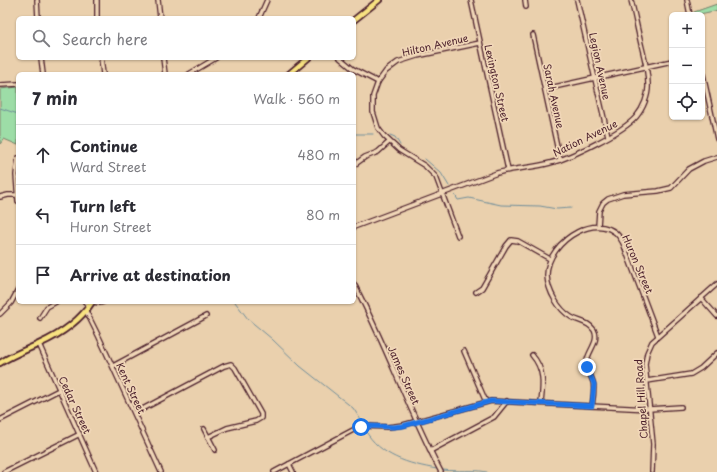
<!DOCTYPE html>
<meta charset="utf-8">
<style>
:root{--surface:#fff;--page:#f7f7f7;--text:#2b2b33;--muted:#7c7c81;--line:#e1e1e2}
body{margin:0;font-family:"Playpen Sans",sans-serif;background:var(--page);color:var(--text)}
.controls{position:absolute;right:12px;top:12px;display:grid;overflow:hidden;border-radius:6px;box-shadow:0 1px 3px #0004}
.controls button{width:36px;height:36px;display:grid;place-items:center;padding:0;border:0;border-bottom:1px solid var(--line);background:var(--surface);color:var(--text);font:20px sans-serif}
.stop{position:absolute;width:12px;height:12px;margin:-9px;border:3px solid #1a73e8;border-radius:50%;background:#fff}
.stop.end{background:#1a73e8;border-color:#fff;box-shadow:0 1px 4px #0008}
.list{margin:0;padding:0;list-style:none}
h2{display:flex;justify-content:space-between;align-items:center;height:52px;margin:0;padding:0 16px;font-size:17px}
h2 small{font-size:13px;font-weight:400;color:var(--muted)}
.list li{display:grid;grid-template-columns:26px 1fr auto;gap:12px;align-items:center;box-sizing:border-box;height:60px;padding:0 16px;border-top:1px solid var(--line)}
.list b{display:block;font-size:15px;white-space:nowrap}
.list p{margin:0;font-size:13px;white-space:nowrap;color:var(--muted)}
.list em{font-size:13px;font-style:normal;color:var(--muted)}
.icon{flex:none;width:22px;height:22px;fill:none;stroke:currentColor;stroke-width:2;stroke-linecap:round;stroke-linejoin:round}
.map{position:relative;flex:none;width:717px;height:472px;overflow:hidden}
.search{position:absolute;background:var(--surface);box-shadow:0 1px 3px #0004;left:16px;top:16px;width:340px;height:44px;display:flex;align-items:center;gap:10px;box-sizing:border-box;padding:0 14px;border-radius:6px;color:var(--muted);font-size:15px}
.panel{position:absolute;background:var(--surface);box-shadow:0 1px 3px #0004;left:16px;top:72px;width:340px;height:232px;border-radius:6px}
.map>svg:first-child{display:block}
.green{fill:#9ddda7;stroke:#747e69}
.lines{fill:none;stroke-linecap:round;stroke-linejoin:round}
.stream{stroke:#6f8d9a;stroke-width:1}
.minor-casing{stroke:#4a1f2b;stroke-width:6}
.major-casing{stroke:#4a1f2b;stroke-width:8}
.minor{stroke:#f0d6b7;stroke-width:3.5}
.major{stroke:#f8e281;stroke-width:4.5}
.route{stroke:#1a73e8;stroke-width:5}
.labels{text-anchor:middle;stroke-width:3.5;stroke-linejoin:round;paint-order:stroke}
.street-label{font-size:10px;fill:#4a1f2b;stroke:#f0d6b7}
</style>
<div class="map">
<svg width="717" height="472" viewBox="0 0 717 472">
<rect width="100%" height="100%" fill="#ead0ad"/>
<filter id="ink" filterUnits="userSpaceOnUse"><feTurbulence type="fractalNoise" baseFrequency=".025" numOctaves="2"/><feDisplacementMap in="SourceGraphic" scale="8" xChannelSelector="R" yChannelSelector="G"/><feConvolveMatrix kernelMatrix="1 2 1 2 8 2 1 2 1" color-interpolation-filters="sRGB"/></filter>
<g filter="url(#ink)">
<!-- green -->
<g class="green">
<polygon points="717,4 717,12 714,11 695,15 694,12"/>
<polygon points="18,87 18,145 4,139 0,144 0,89"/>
</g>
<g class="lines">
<!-- stream -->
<g class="stream">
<polyline points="0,108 18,114"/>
<polyline points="354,134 373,134"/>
<polyline points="390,135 395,137 400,145"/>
<polyline points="425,159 441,173 449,186"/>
<polyline points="455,195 458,200 469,198 501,205 540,206 557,209 571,208"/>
<polyline points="235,302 248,319 272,339 300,366 353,408 363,423"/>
<path d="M365 430C380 456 408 464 437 469"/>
<path d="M443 470C458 472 473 469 487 472"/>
</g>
<defs>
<g id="minor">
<polyline points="37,0 38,18"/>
<polyline points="97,0 97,18"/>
<polyline points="158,0 160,18"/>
<polyline points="471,0 508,170"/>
<polyline points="525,0 526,7"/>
<polyline points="577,0 608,136"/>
<polyline points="687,0 690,15"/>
<polyline points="259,18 267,0"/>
<polyline points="533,35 560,160"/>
<polyline points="41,58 43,74"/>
<polyline points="101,58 103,74"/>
<polyline points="163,58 165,74"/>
<polyline points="340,58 353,69 378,82"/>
<polyline points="702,70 717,139"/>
<polyline points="189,74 216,58"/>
<polyline points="0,85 18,84"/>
<polyline points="545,89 672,61"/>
<polyline points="18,158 16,175 18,201"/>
<polyline points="354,165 365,157 378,152 389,142"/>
<polyline points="0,197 8,195 18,195"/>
<polyline points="598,226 599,211 603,203 608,199 623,194 658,191 671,188 689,169 704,161 717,157"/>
<path d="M354 227 497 173C514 168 533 168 550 163 570 158 623 132 636 117 643 109 649 95 648 84 648 71 645 60 642 48 638 32 635 16 631 0"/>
<polyline points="458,236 436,177 425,166 399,150 384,136 378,128 373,112 373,96 378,82 386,71 398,62 417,56 480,43"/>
<path d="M354 284C386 345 409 411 441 472"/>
<polyline points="476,292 482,288 506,246 511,240 518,241 550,259"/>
<polyline points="701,298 717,316"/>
<polyline points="85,302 89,306"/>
<polyline points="94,302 99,303 103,302"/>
<polyline points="86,311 99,337 161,472"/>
<polyline points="0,314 11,303 18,290"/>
<polyline points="40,318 47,307 56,302"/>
<polyline points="39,344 96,472"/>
<polyline points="464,351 486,402"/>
<path d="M532 355C545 370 543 385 541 403"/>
<polyline points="113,366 206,316"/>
<polyline points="647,381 691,374 701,368 717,353"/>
<path d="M592 406C593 398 595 389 593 382 591 375 586 369 587 361 588 351 600 341 594 330 588 321 579 322 571 317 558 309 548 291 547 276 546 240 605 205 623 243L658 336"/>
<polyline points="135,413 224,366 231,364 235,368 261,414 261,418 256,421 227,428 208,437"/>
<polyline points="0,420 59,390"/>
<polyline points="204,429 215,450"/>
<polyline points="430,451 494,417 507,401"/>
<polyline points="289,464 293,472"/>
<polyline points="4,472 80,434"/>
<polyline points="274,472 357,428 365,426 388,427 403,425 491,401 649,409 681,407"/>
<polyline points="652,472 653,444 645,364 647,353 652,342 717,284"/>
</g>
<g id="major">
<polyline points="354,20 379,0"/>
<polyline points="289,74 308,58"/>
<path d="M0 363C12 355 26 350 39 344 59 335 80 321 92 302"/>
</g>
</defs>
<!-- minor casing -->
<use href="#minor" class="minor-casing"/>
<!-- major casing -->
<use href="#major" class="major-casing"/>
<!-- minor -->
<use href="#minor" class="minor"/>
<!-- major -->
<use href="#major" class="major"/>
</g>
</g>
<g class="lines" filter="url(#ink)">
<!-- route -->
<polyline class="route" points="361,427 370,426 393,427 403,426 491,401 592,406 594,384 587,367"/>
</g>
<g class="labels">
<!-- street labels -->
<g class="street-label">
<text transform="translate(435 45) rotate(-13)" y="4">Hilton Avenue</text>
<text transform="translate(600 66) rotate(78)" y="4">Legion Avenue</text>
<text transform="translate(497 83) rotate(77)" y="4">Lexington Street</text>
<text transform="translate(554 96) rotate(78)" y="4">Sarah Avenue</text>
<text transform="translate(585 138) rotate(-26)" y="4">Nation Avenue</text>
<text transform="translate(638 264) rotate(67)" y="4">Huron Street</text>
<text transform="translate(404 375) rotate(66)" y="4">James Street</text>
<text transform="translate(131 388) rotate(65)" y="4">Kent Street</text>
<text transform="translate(641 399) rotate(-94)" y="4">Chapel Hill Road</text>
<text transform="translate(75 405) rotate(65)" y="4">Cedar Street</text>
</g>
</g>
</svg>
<div class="controls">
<button>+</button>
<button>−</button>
<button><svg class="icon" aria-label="locate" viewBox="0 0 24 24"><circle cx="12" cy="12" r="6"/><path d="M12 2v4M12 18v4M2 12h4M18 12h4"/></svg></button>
</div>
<div class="stop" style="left:361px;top:427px"></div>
<div class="stop end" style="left:587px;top:367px"></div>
<div class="search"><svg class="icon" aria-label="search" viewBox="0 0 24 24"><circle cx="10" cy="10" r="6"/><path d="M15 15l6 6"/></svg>Search here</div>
<section class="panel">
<h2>7 min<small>Walk · 560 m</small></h2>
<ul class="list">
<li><svg class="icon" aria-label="ahead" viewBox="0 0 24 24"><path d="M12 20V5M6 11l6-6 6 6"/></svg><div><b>Continue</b><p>Ward Street</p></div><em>480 m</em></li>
<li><svg class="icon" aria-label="left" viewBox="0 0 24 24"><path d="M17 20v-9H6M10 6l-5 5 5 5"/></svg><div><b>Turn left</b><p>Huron Street</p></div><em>80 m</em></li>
<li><svg class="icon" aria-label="arrive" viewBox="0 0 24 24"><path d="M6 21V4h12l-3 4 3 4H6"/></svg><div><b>Arrive at destination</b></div></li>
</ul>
</section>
</div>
